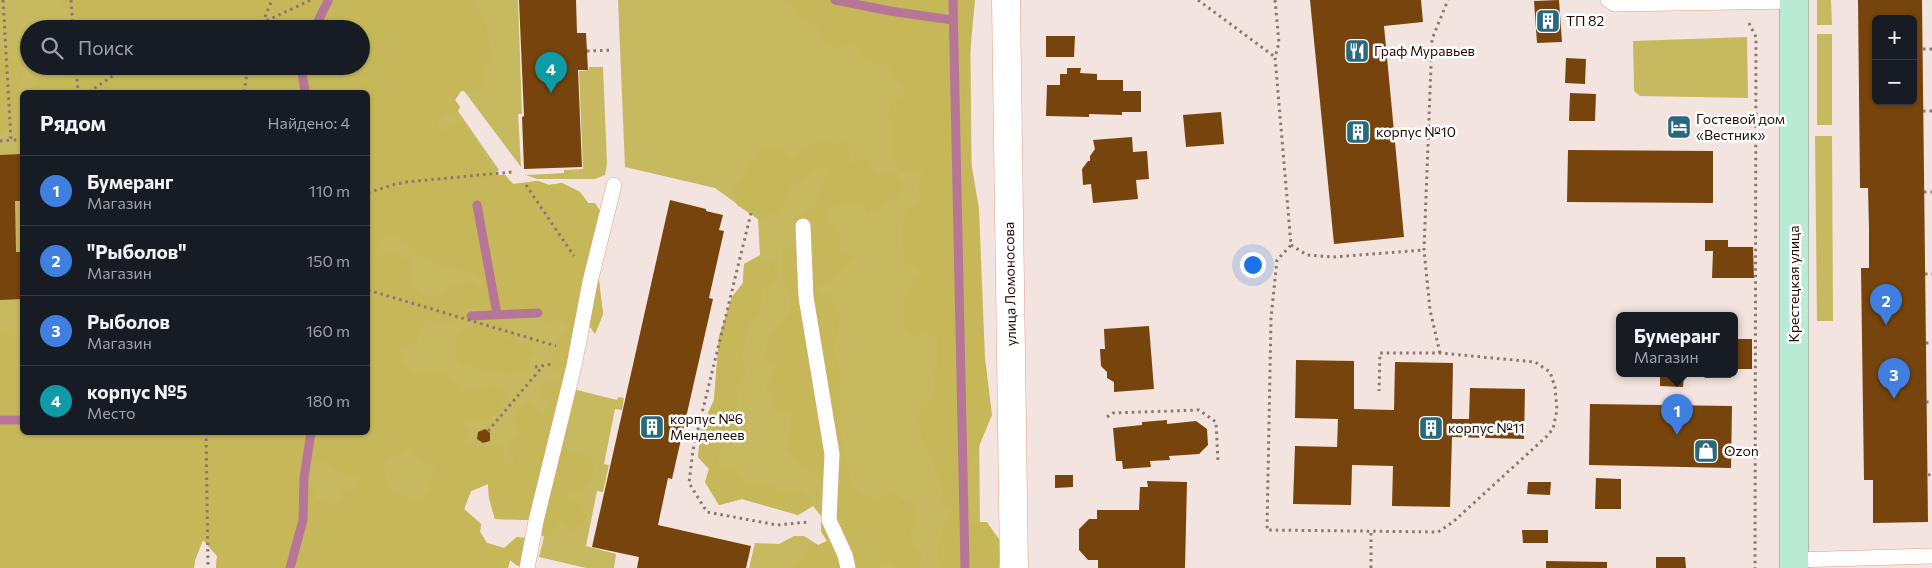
<!DOCTYPE html>
<html lang="ru">
<meta charset="utf-8">
<style>
:root{--surface:#171b24;--page:#20242c;--text:#f1f3f6;--muted:#9ea1a6;--line:#363941;--accent:#97b5c0}
body{margin:0;font-family:Commissioner,sans-serif;background:var(--page);color:var(--text)}
.controls{position:absolute;right:15px;top:15px;display:grid;overflow:hidden;border-radius:8px;box-shadow:0 1px 4px #0004}
.controls button{width:45px;height:45px;display:grid;place-items:center;padding:0;border:0;border-bottom:1px solid var(--line);background:var(--surface);color:var(--text);font:25px sans-serif}
.you{position:absolute;left:1252px;top:264px;width:18px;height:18px;margin:-12px;border:4px solid #fff;border-radius:50%;background:#1a73e8;box-shadow:0 0 0 8px #1a73e833}
.badge{display:grid;place-items:center;width:32px;height:32px;border-radius:50%;background:var(--accent);color:#fff;font-size:16px;font-weight:700}
.pin{position:absolute;translate:-50% -41px;filter:drop-shadow(0 1px 2px #0008)}
.pin::after{content:'';position:absolute;top:26px;width:18px;height:15px;background:inherit;clip-path:polygon(0 0,100% 0,50% 100%)}
.popup{position:absolute;left:1616px;top:312px;width:122px;height:65px;box-sizing:border-box;display:grid;place-content:center;border-radius:8px;background:var(--surface);filter:drop-shadow(0 1px 4px #0005);font-size:16px;white-space:nowrap;color:var(--muted)}
.popup b{font-size:19px;color:var(--text)}
.popup::after{content:'';position:absolute;left:50%;top:100%;margin-left:-10px;border:10px solid transparent;border-top-color:var(--surface)}
.list{margin:0;padding:0;list-style:none}
h2{display:flex;justify-content:space-between;align-items:center;height:65px;margin:0;padding:0 20px;font-size:21px}
h2 small{font-size:16px;font-weight:400;color:var(--muted)}
.list li{display:grid;grid-template-columns:32px 1fr auto;gap:15px;align-items:center;box-sizing:border-box;height:70px;padding:0 20px;border-top:1px solid var(--line)}
.list b{display:block;font-size:19px;white-space:nowrap}
.list p{margin:0;font-size:16px;white-space:nowrap;color:var(--muted)}
.list em{font-size:16px;font-style:normal;color:var(--muted)}
.icon{flex:none;width:28px;height:28px;fill:none;stroke:currentColor;stroke-width:2;stroke-linecap:round;stroke-linejoin:round}
.map{position:relative;flex:none;width:1932px;height:568px;overflow:hidden}
.search{position:absolute;background:var(--surface);box-shadow:0 1px 4px #0004;left:20px;top:20px;width:350px;height:55px;display:flex;align-items:center;gap:12px;box-sizing:border-box;padding:0 18px;border-radius:28px;color:var(--muted);font-size:19px}
.panel{position:absolute;background:var(--surface);box-shadow:0 1px 4px #0004;left:20px;top:90px;width:350px;height:345px;border-radius:8px}
.map>svg:first-child{display:block}
.green{fill:#c6b960;fill-rule:evenodd}
.forest{fill:#c6b859;fill-rule:evenodd}
.lines{fill:none;stroke-linecap:round;stroke-linejoin:round}
.stream{stroke:#b77698;stroke-width:9}
.building{fill:#76440c;fill-rule:evenodd}
.lane-casing{stroke:#e49d82;stroke-width:16}
.street-casing{stroke:#e49d82;stroke-width:29}
.primary-casing{stroke:#659376;stroke-width:29}
.path{stroke:#8b7771;stroke-width:3;stroke-dasharray:2.5 4;stroke-linecap:butt}
.lane{stroke:#fff;stroke-width:15}
.street{stroke:#fff;stroke-width:28}
.primary{stroke:#b8ebd2;stroke-width:28}
.labels{text-anchor:middle;stroke-width:5;stroke-linejoin:round;paint-order:stroke}
.poi-label{font-size:14px;fill:#220902;stroke:#fff;text-anchor:start}
.street-label{font-size:14px;fill:#220902;stroke:#fff}
</style>
<div class="map">
<svg width="1932" height="568" viewBox="0 0 1932 568">
<rect width="100%" height="100%" fill="#f4e4df"/>
<!-- green -->
<g class="green">
<path d="M0 0H518L522 114H518L521 167 464 91H461L455 100 460 107 458 111 499 170 496 172 498 175H505L513 184 538 181 549 185 562 183 580 192 588 203H595L590 264 599 281 603 314 595 334 586 321 573 389 617 400 618 397 624 398 622 410 615 409 604 464 609 465 603 492 597 491 586 546 616 554 614 568H586L539 557 544 537 530 520 495 519 489 498 488 484 471 491 464 509 481 524 480 532 487 543 504 548 517 537 538 551 518 566 510 560 508 568H216L217 556 203 540 195 560 194 568H0ZM29 29H361V66H29ZM22 92H368V432H22Z"/>
<polygon points="618,0 970,0 972,215 978,314 980,527 983,568 749,568 755,543 779,544 794,536 804,536 818,545 827,541 821,531 821,516 813,506 798,515 742,499 719,505 705,482 709,469 698,457 701,429 714,400 719,337 732,297 743,283 744,264 760,255 758,219 715,188 625,167"/>
<polygon points="1817,0 1831,0 1832,25 1817,25"/>
<rect x="1817" y="34" width="15" height="91"/>
<polygon points="1747,37 1748,98 1640,96 1634,91 1633,41"/>
<polygon points="589,67 603,67 607,164 605,175 595,179 537,179 526,175 564,173 564,170 583,169 579,71 589,70"/>
<polygon points="1815,136 1832,136 1833,321 1817,321"/>
</g>
<!-- forest -->
<g class="forest">
<path d="M61 0H470L487 21C487 26 486 32 487 37 493 54 496 53 483 69L484 87 473 92 461 91 455 100 460 107 455 115 447 110 437 120V128L446 131 450 124 462 121 491 167 498 175H505L513 184 538 181 549 185 562 183 580 192 588 203H595L601 212 590 264 599 281 603 314 595 334 586 321 567 428 563 434 564 445 570 450 590 456C597 473 594 485 578 493L570 489 566 500 580 504 587 514 583 525 572 531 560 521 548 538 541 535 530 520 495 519 489 498 488 484 471 491 464 509 481 524 480 532 487 543 504 548 517 537 526 538 538 551 535 561 518 566 510 560 508 568H216L217 556 203 540 195 560 194 568H0V332L5 334H22V432H368V92H27L38 78 68 76 61 71 65 66H361V29H71L78 16 61 3ZM397 236 401 241 408 243 415 251 423 258 428 256C443 272 457 269 477 274L483 284 480 288 475 282C456 280 452 284 440 296L427 297 413 284 411 261 395 253 374 257 383 238ZM484 307 481 318 470 329 460 330 456 343 455 354 456 359 462 364 472 366 486 374C496 371 504 375 514 374 520 373 525 371 530 369L527 359 533 355 532 345 506 337V328L500 319H511L518 310 537 308 543 322 551 323 558 319 566 322 569 328C566 335 563 336 558 340 552 348 552 358 551 368L562 374 561 378 549 381 540 387 539 395 548 406 543 413 525 400 517 411 512 423 518 433 510 441 507 451 513 458 515 465 503 463 505 453 502 445 480 446 464 442 470 433 463 424V419L484 421 499 411 508 392 491 385 485 388 478 386 473 390 462 392C458 381 443 369 430 371 426 371 420 375 415 375L402 359 398 348 408 346 417 342 425 320 446 323 453 321 469 308ZM408 448 414 450 415 457 425 464 431 463 435 470 428 485 431 490 420 500C409 499 402 493 391 490L383 466 390 456H401ZM315 462 330 463 333 470 341 472 348 479 362 477 358 486 352 490 342 489 340 499 335 504 316 500 315 493 311 486 300 484 296 469 301 464H310Z"/>
<path d="M771 0H975L964 119 979 209 985 358 992 415 970 468 967 487 971 522H987L1001 542 999 568H940C935 541 942 531 953 507L945 505 940 497 943 489 924 444 916 416 933 399V376L938 366 937 336 924 333 912 338 904 330C902 310 903 285 923 274L905 262 902 236 905 211 921 198 918 188 924 173 912 168 902 172 891 158 893 126 887 118 892 104 906 93 887 64C868 65 864 62 855 45L835 48 823 42 818 28 800 18 790 2Z"/>
<polygon points="0,47 22,73 15,118 0,137"/>
<path d="M823 142 833 144 845 142 851 153 849 161 854 163 867 159 876 172 898 176 905 185 896 197 868 215 862 205 847 202 824 211 840 237 838 252 857 256 839 274 819 287 820 293 829 295 840 314 834 352 841 379 839 417 846 462 853 486 875 502 883 495 895 493 907 504 914 501 918 515C910 526 908 537 914 550L923 554 919 564 921 568H894L888 561 879 564 876 568H795L808 547 814 544 819 545 827 541 821 531V516L830 510 825 480 814 472 803 469 787 450 792 413 776 408 766 388 777 364 764 362 768 340 789 312V291L781 277 783 249 797 246 794 218 806 209 817 208 816 199 828 171 824 167 816 170 790 188 784 203 776 213 758 219 737 205 732 192 746 172 756 152 773 146 783 148 789 158H796L800 148Z"/>
<polygon points="760,256 774,264 776,281 762,290 760,314 749,326 741,356 747,375 736,388 739,403 726,429 717,467 735,467 747,484 764,482 784,493 802,489 813,506 798,515 742,499 719,505 705,482 709,469 698,457 701,429 714,400 719,337 732,297 743,283 744,264"/>
</g>
<g class="lines">
<!-- stream -->
<g class="stream">
<polyline points="835,0 890,11 952,20"/>
<polyline points="953,0 965,568"/>
<polyline points="314,29 328,1"/>
<polyline points="303,66 302,72 305,92"/>
<polyline points="477,205 497,314"/>
<polyline points="471,316 538,313"/>
<polyline points="0,420 22,420"/>
<polyline points="290,568 303,520 304,478 311,432"/>
</g>
</g>
<!-- building -->
<g class="building">
<polygon points="519,0 576,0 577,33 586,33 588,70 578,70 582,167 524,169 522,117 524,116"/>
<polygon points="1310,0 1421,0 1423,22 1384,26 1404,237 1334,244"/>
<polygon points="1559,0 1562,42 1537,43 1534,1"/>
<path d="M1858 0H1922L1928 522 1873 523V480H1864L1861 268H1869V228L1868 188H1860ZM1876 19H1913V101H1876Z"/>
<polygon points="1046,36 1075,36 1074,57 1046,57"/>
<polygon points="1566,58 1586,59 1585,84 1565,83"/>
<polygon points="1067,68 1081,68 1080,73 1097,74 1097,80 1123,80 1123,91 1141,91 1141,112 1122,112 1122,115 1089,114 1089,117 1046,116 1047,85 1060,85 1060,74 1067,74"/>
<polygon points="1570,93 1596,94 1595,121 1569,121"/>
<polygon points="1221,112 1224,144 1186,147 1183,115"/>
<polygon points="1132,137 1133,152 1147,151 1149,179 1136,180 1138,199 1093,203 1091,184 1083,185 1082,169 1088,161 1090,161 1090,156 1095,149 1093,140"/>
<polygon points="1568,150 1713,151 1713,203 1567,202"/>
<polygon points="22,154 22,201 15,201 16,252 22,252 22,299 0,300 0,155"/>
<polygon points="670,200 706,209 706,211 723,215 719,230 724,231 709,298 713,299 672,479 668,478 658,525 751,546 746,568 637,568 639,557 592,547"/>
<polygon points="1705,240 1728,240 1728,247 1753,247 1754,278 1712,278 1713,251 1705,251"/>
<polygon points="1149,326 1154,389 1114,392 1114,382 1107,378 1107,372 1101,366 1100,349 1105,349 1104,329"/>
<rect x="1734" y="339" width="18" height="30"/>
<polygon points="1296,360 1354,361 1354,409 1394,410 1395,362 1453,363 1452,419 1469,419 1470,388 1525,389 1524,439 1452,437 1450,507 1392,506 1393,466 1352,465 1351,505 1293,504 1295,446 1337,447 1338,419 1295,418"/>
<polygon points="1660,374 1684,374 1683,387 1660,386"/>
<polygon points="1702,374 1732,374 1731,378 1705,378"/>
<polygon points="1590,404 1732,406 1731,468 1589,465"/>
<polygon points="1167,420 1167,424 1196,421 1207,429 1208,445 1199,454 1169,456 1170,460 1150,461 1151,467 1123,469 1122,461 1116,461 1113,428 1142,425 1142,422"/>
<polygon points="485,429 490,433 490,441 483,443 477,439 478,432"/>
<polygon points="1055,475 1073,475 1073,487 1055,488"/>
<polygon points="1596,478 1621,479 1621,509 1595,509"/>
<polygon points="1147,481 1187,482 1185,568 1098,568 1098,560 1088,560 1079,550 1079,529 1089,519 1097,519 1097,510 1139,510 1140,487 1148,487"/>
<polygon points="1528,482 1551,482 1550,495 1527,494"/>
<polygon points="1522,530 1548,530 1548,543 1523,543"/>
<polygon points="1656,557 1685,557 1686,568 1656,568"/>
<polygon points="1546,561 1607,562 1607,568 1546,568"/>
</g>
<g class="lines">
<defs>
<g id="lane">
<polyline points="1608,0 1615,4 1794,1"/>
<polyline points="803,226 806,297 832,454 829,520 845,555 848,568"/>
<polyline points="1794,560 1932,556"/>
<polyline points="527,568 536,521 574,366 590,282 614,185"/>
</g>
<polyline id="street" points="1006,0 1014,568"/>
<polyline id="primary" points="1794,0 1794,568"/>
</defs>
<!-- lane casing -->
<use href="#lane" class="lane-casing"/>
<!-- street casing -->
<use href="#street" class="street-casing"/>
<!-- primary casing -->
<use href="#primary" class="primary-casing"/>
<!-- path -->
<g class="path">
<polyline points="3,0 11,140 22,140"/>
<polyline points="71,0 73,29"/>
<polyline points="1198,0 1275,57"/>
<polyline points="1275,0 1279,43 1275,57 1291,245 1277,260 1271,318 1267,530 1438,532 1453,522 1546,437 1553,429 1557,410 1555,387 1550,372 1535,362 1440,353 1380,353 1379,391"/>
<polyline points="1749,23 1756,37 1755,568"/>
<polyline points="249,29 311,0"/>
<polyline points="260,29 272,0"/>
<polyline points="1923,49 1932,49"/>
<polyline points="587,51 613,50"/>
<polyline points="76,66 78,92"/>
<polyline points="89,92 123,69 150,66"/>
<polyline points="244,92 248,66"/>
<polyline points="1923,111 1932,111"/>
<polyline points="0,141 11,140"/>
<polyline points="526,185 574,256"/>
<polyline points="1924,192 1932,192"/>
<polyline points="368,193 392,185 406,182 512,172"/>
<polyline points="751,213 693,450 689,483 707,512 777,525 808,522"/>
<polyline points="1291,245 1307,255 1332,257 1424,250"/>
<polyline points="1925,274 1932,274"/>
<polyline points="368,290 556,346"/>
<polyline points="1926,343 1932,343"/>
<polyline points="1440,353 1430,310 1424,250 1432,39 1448,0"/>
<polyline points="535,367 552,364"/>
<polyline points="1926,402 1932,402"/>
<polyline points="1107,417 1113,413 1199,410 1216,422 1218,461"/>
<polyline points="488,431 543,366"/>
<polyline points="206,432 208,568"/>
<polyline points="1928,475 1932,474"/>
<polyline points="1371,568 1371,531"/>
</g>
<!-- lane -->
<use href="#lane" class="lane"/>
<!-- street -->
<use href="#street" class="street"/>
<!-- primary -->
<use href="#primary" class="primary"/>
</g>
<!-- icons -->
<defs>
<symbol id="building-square" viewBox="-11 -11 22 22"><rect x="-9" y="-9" width="18" height="18" rx="4" fill="#28697d" stroke="#fff"/><path d="M-4-6H4V6H1V3H-1V6H-4ZM-2.5-4.3h1.7v1.8h-1.7ZM.8-4.3h1.7v1.8H.8ZM-2.5-1h1.7V.8h-1.7ZM.8-1h1.7V.8H.8Z" fill="#fff"/></symbol>
<symbol id="restaurant-square" viewBox="-11 -11 22 22"><rect x="-9" y="-9" width="18" height="18" rx="4" fill="#28697d" stroke="#fff"/><path d="M-5-6h1v4h1v-4h1v4h1v-4h1v5L-1.5 .5V6h-2V.5L-5-1ZM5-6V6H3V1.5H1.5Q1.5-4 5-6Z" fill="#fff"/></symbol>
<symbol id="hotel-square" viewBox="-11 -11 22 22"><rect x="-9" y="-9" width="18" height="18" rx="4" fill="#28697d" stroke="#fff"/><path d="M-6-4.5h1.5V1H6V5H4.5V3h-9V5H-6ZM-4 0a1.8 1.8 0 1 1 3.6 0ZM.5 0V-2.5h3Q6-2.5 6 0Z" fill="#fff"/></symbol>
<symbol id="shop-square" viewBox="-11 -11 22 22"><rect x="-9" y="-9" width="18" height="18" rx="4" fill="#28697d" stroke="#fff"/><path d="M-5-2.5h2.3a2.7 3.5 0 0 1 5.4 0H5L5.5 6h-11ZM-1.5-2.5h3a1.5 2.3 0 0 0-3 0Z" fill="#fff"/></symbol>
</defs>
<g fill-rule="evenodd">
<use href="#building-square" x="1534" y="7" width="28" height="28"/>
<use href="#restaurant-square" x="1343" y="37" width="28" height="28"/>
<use href="#hotel-square" x="1665" y="113" width="28" height="28"/>
<use href="#building-square" x="1344" y="118" width="28" height="28"/>
<use href="#building-square" x="638" y="413" width="28" height="28"/>
<use href="#building-square" x="1417" y="414" width="28" height="28"/>
<use href="#shop-square" x="1692" y="437" width="28" height="28"/>
</g>
<g class="labels">
<!-- poi labels -->
<g class="poi-label">
<text x="1566" y="26">ТП 82</text>
<text x="1374" y="56">Граф Муравьев</text>
<text x="1696" y="124">Гостевой дом<tspan x="1696" dy="16">«Вестник»</tspan></text>
<text x="1376" y="137">корпус №10</text>
<text x="670" y="424">корпус №6<tspan x="670" dy="16">Менделеев</tspan></text>
<text x="1448" y="433">корпус №11</text>
<text x="1724" y="456">Ozon</text>
</g>
<!-- street labels -->
<g class="street-label">
<text transform="translate(1010 284) rotate(-91)" y="5">улица Ломоносова</text>
<text transform="translate(1794 284) rotate(-90)" y="5">Крестецкая улица</text>
</g>
</g>
</svg>
<div class="controls">
<button>+</button>
<button>−</button>
</div>
<div class="you"></div>
<div class="pin badge" style="left:1677px;top:435px;background:#3f7fe0">1</div>
<div class="popup"><b>Бумеранг</b>Магазин</div>
<div class="pin badge" style="left:1886px;top:325px;background:#3f7fe0">2</div>
<div class="pin badge" style="left:1894px;top:399px;background:#3f7fe0">3</div>
<div class="pin badge" style="left:551px;top:93px;background:#0f9aa8">4</div>
<div class="search"><svg class="icon" aria-label="search" viewBox="0 0 24 24"><circle cx="10" cy="10" r="6"/><path d="M15 15l6 6"/></svg>Поиск</div>
<section class="panel">
<h2>Рядом<small>Найдено: 4</small></h2>
<ul class="list">
<li><span class="badge" style="background:#3f7fe0">1</span><div><b>Бумеранг</b><p>Магазин</p></div><em>110 m</em></li>
<li><span class="badge" style="background:#3f7fe0">2</span><div><b>&quot;Рыболов&quot;</b><p>Магазин</p></div><em>150 m</em></li>
<li><span class="badge" style="background:#3f7fe0">3</span><div><b>Рыболов</b><p>Магазин</p></div><em>160 m</em></li>
<li><span class="badge" style="background:#0f9aa8">4</span><div><b>корпус №5</b><p>Место</p></div><em>180 m</em></li>
</ul>
</section>
</div>
